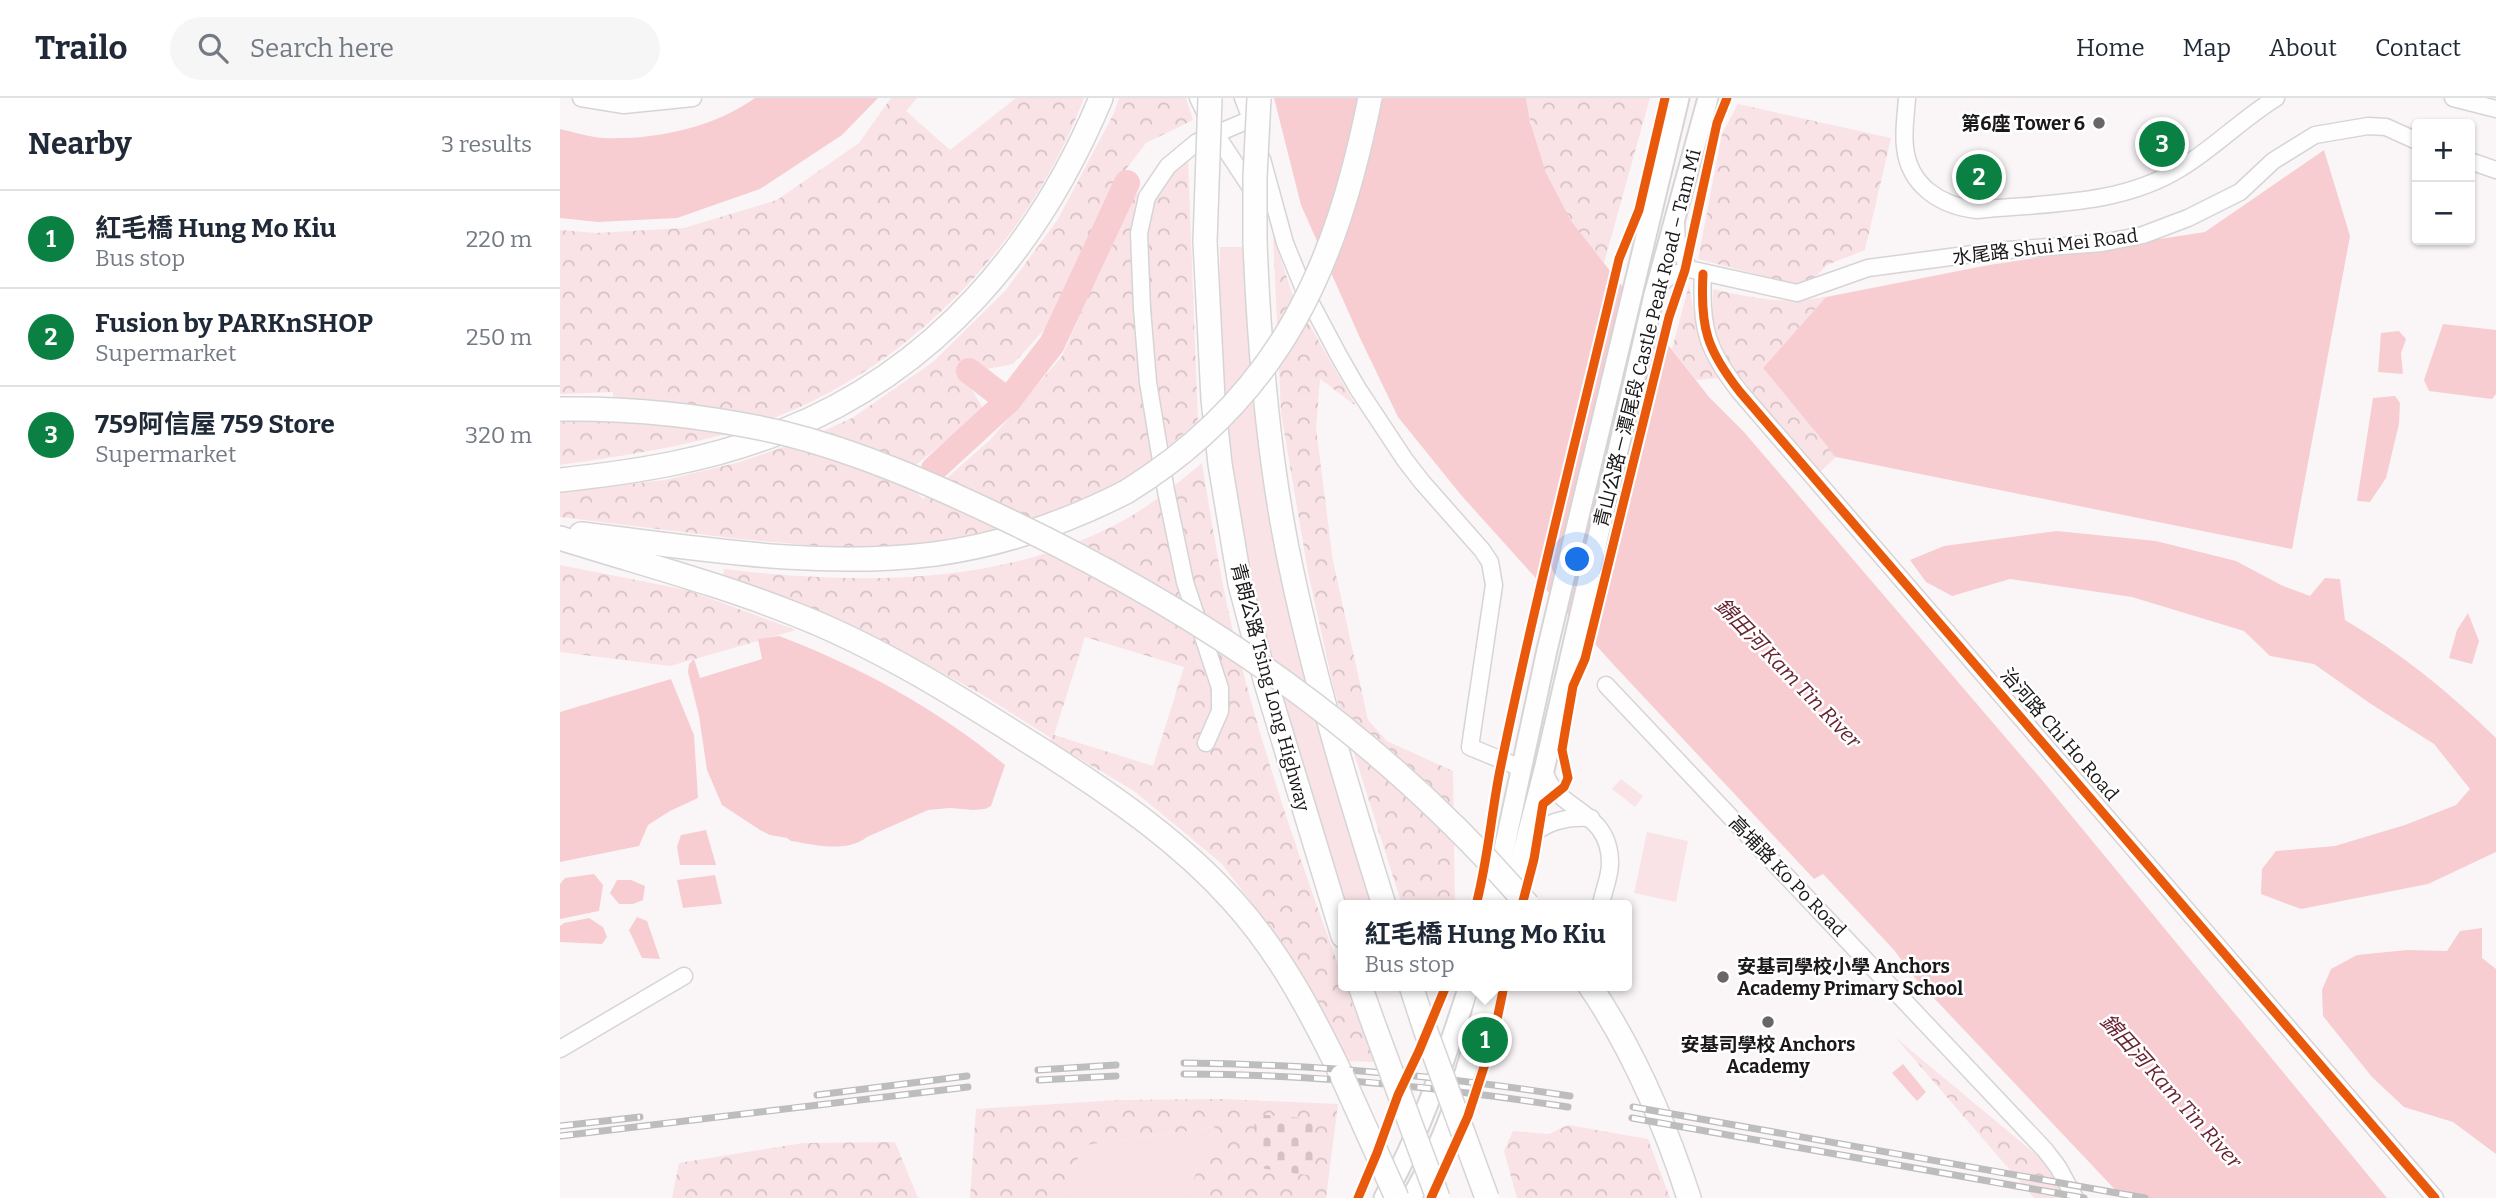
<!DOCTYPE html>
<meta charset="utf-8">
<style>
:root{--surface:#fff;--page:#f6f6f7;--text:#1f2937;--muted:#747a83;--line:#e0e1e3;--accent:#0b8043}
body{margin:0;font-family:Bitter,"Noto Sans TC",serif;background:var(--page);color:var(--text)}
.controls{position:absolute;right:21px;top:21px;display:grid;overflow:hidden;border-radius:7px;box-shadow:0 2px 5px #0004}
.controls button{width:63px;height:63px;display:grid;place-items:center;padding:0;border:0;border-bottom:2px solid var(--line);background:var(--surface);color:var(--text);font:35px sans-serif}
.you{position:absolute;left:1018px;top:462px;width:24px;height:24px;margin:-18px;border:5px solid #fff;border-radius:50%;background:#1a73e8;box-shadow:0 0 0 10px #1a73e833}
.badge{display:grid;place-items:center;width:46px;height:46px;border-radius:50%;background:var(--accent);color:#fff;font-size:23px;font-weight:700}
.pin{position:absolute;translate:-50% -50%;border:4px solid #fff;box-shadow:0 2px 7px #0006}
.popup{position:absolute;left:778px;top:802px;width:294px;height:91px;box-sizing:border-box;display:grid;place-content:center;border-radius:7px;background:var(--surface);filter:drop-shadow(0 2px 5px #0005);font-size:23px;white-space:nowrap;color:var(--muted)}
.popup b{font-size:26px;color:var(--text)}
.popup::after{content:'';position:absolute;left:50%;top:100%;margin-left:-14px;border:14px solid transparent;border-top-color:var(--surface)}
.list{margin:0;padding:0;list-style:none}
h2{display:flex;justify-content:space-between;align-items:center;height:91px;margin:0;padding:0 28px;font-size:30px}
h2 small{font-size:23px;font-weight:400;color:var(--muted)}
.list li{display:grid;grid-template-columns:46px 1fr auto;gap:21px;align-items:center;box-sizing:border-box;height:98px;padding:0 28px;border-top:2px solid var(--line)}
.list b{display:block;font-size:26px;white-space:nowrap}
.list p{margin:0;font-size:23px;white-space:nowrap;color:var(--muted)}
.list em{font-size:23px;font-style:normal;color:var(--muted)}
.icon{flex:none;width:38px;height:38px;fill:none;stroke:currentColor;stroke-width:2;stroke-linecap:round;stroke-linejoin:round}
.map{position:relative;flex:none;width:1936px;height:1100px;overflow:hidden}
header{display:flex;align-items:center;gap:42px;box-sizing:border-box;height:98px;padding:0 35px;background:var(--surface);border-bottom:2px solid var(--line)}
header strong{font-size:33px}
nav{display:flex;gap:38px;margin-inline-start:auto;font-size:24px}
.search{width:490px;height:63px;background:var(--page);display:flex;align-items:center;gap:18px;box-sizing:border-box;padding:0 24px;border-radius:38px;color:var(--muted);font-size:26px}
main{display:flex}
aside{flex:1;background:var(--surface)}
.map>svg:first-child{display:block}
.grass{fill:#f9e3e6}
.forest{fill:url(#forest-crowns);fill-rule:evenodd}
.cemetery{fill:url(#cemetery-stones)}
.water{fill:#f7cdd2}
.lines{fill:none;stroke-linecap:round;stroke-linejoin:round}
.river{stroke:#f7cdd2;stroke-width:26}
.minor-casing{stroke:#d7d4d5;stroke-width:19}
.major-casing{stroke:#d7d4d5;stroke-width:23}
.highway-casing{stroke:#d7d4d5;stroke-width:26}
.minor{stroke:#fefefe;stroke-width:16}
.major{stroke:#fefefe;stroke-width:19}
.highway{stroke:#fefefe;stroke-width:23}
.rail-casing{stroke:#bebdbe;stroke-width:7}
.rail{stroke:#fff;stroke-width:4.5;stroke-dasharray:13;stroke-linecap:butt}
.highway-bridge-casing{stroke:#d7d4d5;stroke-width:26;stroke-linecap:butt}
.highway-bridge{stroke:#fefefe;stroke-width:23}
.cycleway-casing{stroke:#fff;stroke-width:13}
.cycleway{stroke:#e8590c;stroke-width:9}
.poi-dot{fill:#686667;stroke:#fff;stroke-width:2.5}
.labels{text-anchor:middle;stroke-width:5;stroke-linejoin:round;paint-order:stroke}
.poi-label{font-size:19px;font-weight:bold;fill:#1a1819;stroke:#fff;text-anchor:end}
.street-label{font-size:19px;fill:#1a1819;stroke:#fff}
.water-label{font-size:21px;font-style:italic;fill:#682332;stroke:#fff}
</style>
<header>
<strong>Trailo</strong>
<div class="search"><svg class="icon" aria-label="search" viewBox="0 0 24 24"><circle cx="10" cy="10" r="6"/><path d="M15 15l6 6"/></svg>Search here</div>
<nav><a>Home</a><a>Map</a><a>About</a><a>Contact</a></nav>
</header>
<main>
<aside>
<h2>Nearby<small>3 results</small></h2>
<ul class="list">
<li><span class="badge">1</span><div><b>紅毛橋 Hung Mo Kiu</b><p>Bus stop</p></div><em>220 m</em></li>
<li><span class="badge">2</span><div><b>Fusion by PARKnSHOP</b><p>Supermarket</p></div><em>250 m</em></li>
<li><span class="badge">3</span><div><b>759阿信屋 759 Store</b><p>Supermarket</p></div><em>320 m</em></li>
</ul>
</aside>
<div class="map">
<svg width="1936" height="1100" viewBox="0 0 1936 1100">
<defs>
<pattern id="forest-crowns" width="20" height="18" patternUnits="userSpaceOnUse" patternTransform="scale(1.75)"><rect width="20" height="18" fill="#f9e3e6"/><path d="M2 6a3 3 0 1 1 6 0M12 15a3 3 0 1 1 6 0" fill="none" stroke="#d5c2c5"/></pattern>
<pattern id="cemetery-stones" width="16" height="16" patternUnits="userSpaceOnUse" patternTransform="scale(1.75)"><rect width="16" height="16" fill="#f9e3e6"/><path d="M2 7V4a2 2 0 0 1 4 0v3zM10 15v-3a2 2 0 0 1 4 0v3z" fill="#d5c2c5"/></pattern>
</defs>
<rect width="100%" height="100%" fill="#faf6f7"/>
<!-- grass -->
<g class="grass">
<path d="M660 149H685L695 322 711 433 736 546 773 681 812 807H785C734 651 687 493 666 329 658 270 660 209 660 149Z"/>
<polygon points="1061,681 1083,698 1075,709 1052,691"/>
<polygon points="1087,734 1128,743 1116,804 1074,795"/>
<polygon points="655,1029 626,1100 513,1100 502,1087 526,1047"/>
</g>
<!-- forest -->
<g class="forest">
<path d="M331 0H357L346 13 390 52 456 0H524C473 136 362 259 226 315 154 345 77 356 0 367V324L53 323V294L0 296V132L36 135 124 130 217 102 299 45Z"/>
<polygon points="559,0 626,0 633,22 586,45 560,79 491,224 453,266 422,272 410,261 399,270 424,312 341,379 363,401 430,342 502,258 572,99 628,62 638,324 583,369 518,407 446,434 370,446 290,451 180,441 0,419 0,394 105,382 180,364 241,343 292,320 373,264 446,192 498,121 554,15"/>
<path d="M966 0H1090L1044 165C1033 151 1019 137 1010 122 987 85 972 43 966 0Z"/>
<polygon points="1178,6 1331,40 1305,152 1267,167 1252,182 1238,187 1138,161 1162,36"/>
<polygon points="713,137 733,198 796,308 760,281 756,330 773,463 808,622 827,643 893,673 895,807 842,807 774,592 748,474 721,315"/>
<path d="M1129 187C1135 226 1140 246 1160 280L1136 282 1112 251Z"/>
<path d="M1153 191C1196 201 1222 206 1266 199L1203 270 1276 359 1259 375 1172 269 1159 245 1152 218Z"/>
<path d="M642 365C650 414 658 463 668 512 696 637 739 759 783 880V888H786L815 964 788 963 711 830 661 765 574 693 490 643 491 640 421 596 348 556 163 481 164 471C294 486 431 489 551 429 584 413 613 389 642 365ZM525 539 624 569 593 668 494 637Z"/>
<polygon points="0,467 127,492 236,532 110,568 0,554"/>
<polygon points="1335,939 1478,1058 1490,1074 1505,1100 1474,1100"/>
<polygon points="663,1001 778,1006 766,1100 626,1100 655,1029 526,1047 502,1087 513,1100 410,1100 416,1011 557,1002"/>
<polygon points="1008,1027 1088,1041 1110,1100 957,1100 944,1053 953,1033 989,1036"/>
<polygon points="335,1044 358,1100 112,1100 119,1065 243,1045"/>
</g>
<!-- cemetery -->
<polygon class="cemetery" points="693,1016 753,1021 753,1078 700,1070"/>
<!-- water -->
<g class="water">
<path d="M195 0H318L282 37 200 91 117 120 38 124 0 120V31C14 34 29 39 43 40 95 42 153 30 195 0Z"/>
<polygon points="714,0 966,0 970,24 986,75 1011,123 1149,299 1184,334 1482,682 1827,1100 1563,1100 1355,880 1334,852 1263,776 1254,781 1052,565 901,397 838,319 800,240 741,107"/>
<polygon points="1764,52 1790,138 1732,451 1276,359 1203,270 1266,199 1429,167 1645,134"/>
<polygon points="1883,226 1936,232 1936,296 1932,301 1869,293 1864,282"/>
<polygon points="1839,233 1846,241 1841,255 1843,276 1818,274 1821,235"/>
<polygon points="1835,298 1840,305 1839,326 1826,380 1810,404 1797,403 1813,300"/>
<path d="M1497 433 1596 443 1676 463 1721 487 1750 498 1765 480 1780 481 1785 522C1841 555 1890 595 1936 640V754L1868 786 1741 811 1701 796 1702 771 1716 753 1775 748 1845 727 1896 707 1910 691 1874 646 1811 606 1754 566 1710 558 1684 533 1572 499 1450 481 1392 498 1366 484 1350 462 1384 448Z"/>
<polygon points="1908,515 1919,543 1912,566 1889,560 1897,532"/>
<path d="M219 538C299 568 379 612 445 667L431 708 425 711 413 712 390 710 368 712 307 739C287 755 255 747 231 743L227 740 210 737 200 732 162 707 147 672 139 618 128 574 129 566 134 561 140 580 202 561 198 541Z"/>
<polygon points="111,581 134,637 138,700 110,713 88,727 79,748 0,764 0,614"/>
<polygon points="146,732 156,767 120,767 117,749 121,737"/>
<polygon points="34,776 43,787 39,813 0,821 0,786 5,780"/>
<polygon points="155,777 162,806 123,810 117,782"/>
<polygon points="57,782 71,782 85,788 83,802 73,806 59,806 50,795"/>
<polygon points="77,819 87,823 100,861 82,860 69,832"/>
<polygon points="29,820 43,829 47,839 42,846 0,844 0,828 4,825"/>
<polygon points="1922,830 1922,860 1936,871 1936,1056 1893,1024 1844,1009 1812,979 1763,918 1762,892 1771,871 1797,857 1847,852 1887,853 1900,833"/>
<polygon points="1343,966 1366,994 1357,1003 1332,975"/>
</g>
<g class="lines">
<!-- river -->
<g class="river">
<polyline points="409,273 448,303"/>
<polyline points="374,371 448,303 492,246 567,85"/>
</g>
<defs>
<g id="minor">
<polyline points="21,0 64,7 133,0"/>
<polyline points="638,0 655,35 695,96"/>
<polyline points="683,0 694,29"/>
<path d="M1347 0C1346 16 1343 34 1345 49 1349 88 1381 108 1417 112 1485 105 1560 108 1621 70 1654 50 1682 21 1716 0"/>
<polyline points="1893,0 1936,11"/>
<polyline points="702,61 725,145 745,194 779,258 798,291 845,362 862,384 922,452 930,464 934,487 910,649 961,670"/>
<polyline points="1910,63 1936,72"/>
<polyline points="1116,126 1117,147 1129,171"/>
<path d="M1143 176C1140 230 1147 252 1180 294L1875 1100"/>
<polyline points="1097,189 1110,178 1129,171 1237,195 1308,170 1435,153 1542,145 1583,137 1628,120 1680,94 1713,63 1755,37 1808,28 1826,29 1857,43"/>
<polyline points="1046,587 1485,1052 1498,1069 1515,1100"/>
<polyline points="646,645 660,613 660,590 625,484 606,393 588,284 582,211 579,135 587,99 608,68 637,44 691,21"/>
<path d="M984 672C995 714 1050 710 1050 765 1050 780 1043 793 1041 807"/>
<path d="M966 742C985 724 1005 718 1031 720"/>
<polyline points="0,951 124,878"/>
</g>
<g id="major">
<polyline points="932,807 987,552 1119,0"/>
<polyline points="949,807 984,672 1094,197 1148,0"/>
<path d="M824 1100C862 1033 885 961 909 888"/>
<path d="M851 1100C890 1035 911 960 929 888"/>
</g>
<g id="highway">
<polyline points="645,144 653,301 660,366 680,486 706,585 783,838"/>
<path d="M695 144C699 246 707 349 727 450 751 571 787 689 824 807"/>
<path d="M0 382C76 374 152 362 223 333 376 272 479 149 541 0"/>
<path d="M21 436C138 450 257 471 375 456 442 447 505 425 566 394"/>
<path d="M0 440C79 465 160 486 237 517 328 553 409 606 491 658 556 700 621 745 673 803 720 855 752 916 782 978"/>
<polyline points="800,888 815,930"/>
<path d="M1030 888C1074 953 1105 1026 1129 1100"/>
</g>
</defs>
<!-- minor casing -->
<use href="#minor" class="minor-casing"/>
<!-- major casing -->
<use href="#major" class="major-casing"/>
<!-- highway casing -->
<use href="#highway" class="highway-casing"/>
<!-- minor -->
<use href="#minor" class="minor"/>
<!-- major -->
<use href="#major" class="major"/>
<!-- highway -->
<use href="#highway" class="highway"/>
<defs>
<g id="rail">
<path d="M624 965C754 966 881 978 1010 998"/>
<polyline points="478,972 556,967"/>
<path d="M624 976C754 976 880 989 1008 1009"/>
<polyline points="479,982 556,978"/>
<polyline points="257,997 407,978"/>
<polyline points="1073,1009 1585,1100"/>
<polyline points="1072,1020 1524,1100"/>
<polyline points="0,1028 80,1019"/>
<polyline points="0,1038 408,989"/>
</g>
</defs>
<!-- rail casing -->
<use href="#rail" class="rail-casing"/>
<!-- rail -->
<use href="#rail" class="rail"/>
<defs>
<g id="highway-bridge">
<polyline points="645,144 650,0"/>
<polyline points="695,144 695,79 699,0"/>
<path d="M0 311C76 310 149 318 223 335 299 354 372 386 443 420 646 516 821 637 968 807"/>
<path d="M566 394C719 300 776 170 810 0"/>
<polyline points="851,888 865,931 927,1100"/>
<polyline points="815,930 878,1100"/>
<polyline points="782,978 837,1100"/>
</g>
</defs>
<!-- highway-bridge casing -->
<use href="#highway-bridge" class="highway-bridge-casing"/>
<!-- highway-bridge -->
<use href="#highway-bridge" class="highway-bridge"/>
<defs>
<g id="cycleway">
<path d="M1143 176C1140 230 1147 252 1180 294L1875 1100"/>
<path d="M916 807C928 762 931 717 940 672 975 501 1019 331 1059 161L1079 112 1105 0"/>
<polyline points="962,807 974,761 983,706 1004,689 1008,680 1002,652 1005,634 1013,588 1025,561 1109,219 1125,172 1157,25 1167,0"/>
<polyline points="798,1100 817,1055 838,997 859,953 886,888"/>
<polyline points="871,1100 908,1018 933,941 944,888"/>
</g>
</defs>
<!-- cycleway casing -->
<use href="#cycleway" class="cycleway-casing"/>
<!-- cycleway -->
<use href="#cycleway" class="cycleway"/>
</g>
<!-- markers -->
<g class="poi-dot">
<circle cx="1539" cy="25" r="7"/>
<circle cx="1163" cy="879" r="7"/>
<circle cx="1208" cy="924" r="7"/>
</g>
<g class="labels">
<!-- poi labels -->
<g class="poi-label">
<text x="1525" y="32">第6座 Tower 6</text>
<text x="1177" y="875" text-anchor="start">安基司學校小學 Anchors<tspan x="1177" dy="22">Academy Primary School</tspan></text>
<text x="1208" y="953" text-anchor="middle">安基司學校 Anchors<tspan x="1208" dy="22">Academy</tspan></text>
</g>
<!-- street labels -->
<g class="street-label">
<text transform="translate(1485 148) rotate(-7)" y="7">水尾路 Shui Mei Road</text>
<text transform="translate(1087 240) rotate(-76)" y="7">青山公路－潭尾段 Castle Peak Road – Tam Mi</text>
<text transform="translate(711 589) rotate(75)" y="7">青朗公路 Tsing Long Highway</text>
<text transform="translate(1500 636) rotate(49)" y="7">治河路 Chi Ho Road</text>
<text transform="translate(1228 778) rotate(46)" y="7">高埔路 Ko Po Road</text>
</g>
<!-- water labels -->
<g class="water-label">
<text transform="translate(1228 575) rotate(46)" y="7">錦田河 Kam Tin River</text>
<text transform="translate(1611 993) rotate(48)" y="7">錦田河 Kam Tin River</text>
</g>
</g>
</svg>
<div class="controls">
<button>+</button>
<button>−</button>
</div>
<div class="you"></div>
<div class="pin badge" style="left:925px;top:942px">1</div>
<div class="popup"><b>紅毛橋 Hung Mo Kiu</b>Bus stop</div>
<div class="pin badge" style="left:1419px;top:79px">2</div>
<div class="pin badge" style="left:1602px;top:46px">3</div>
</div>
</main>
